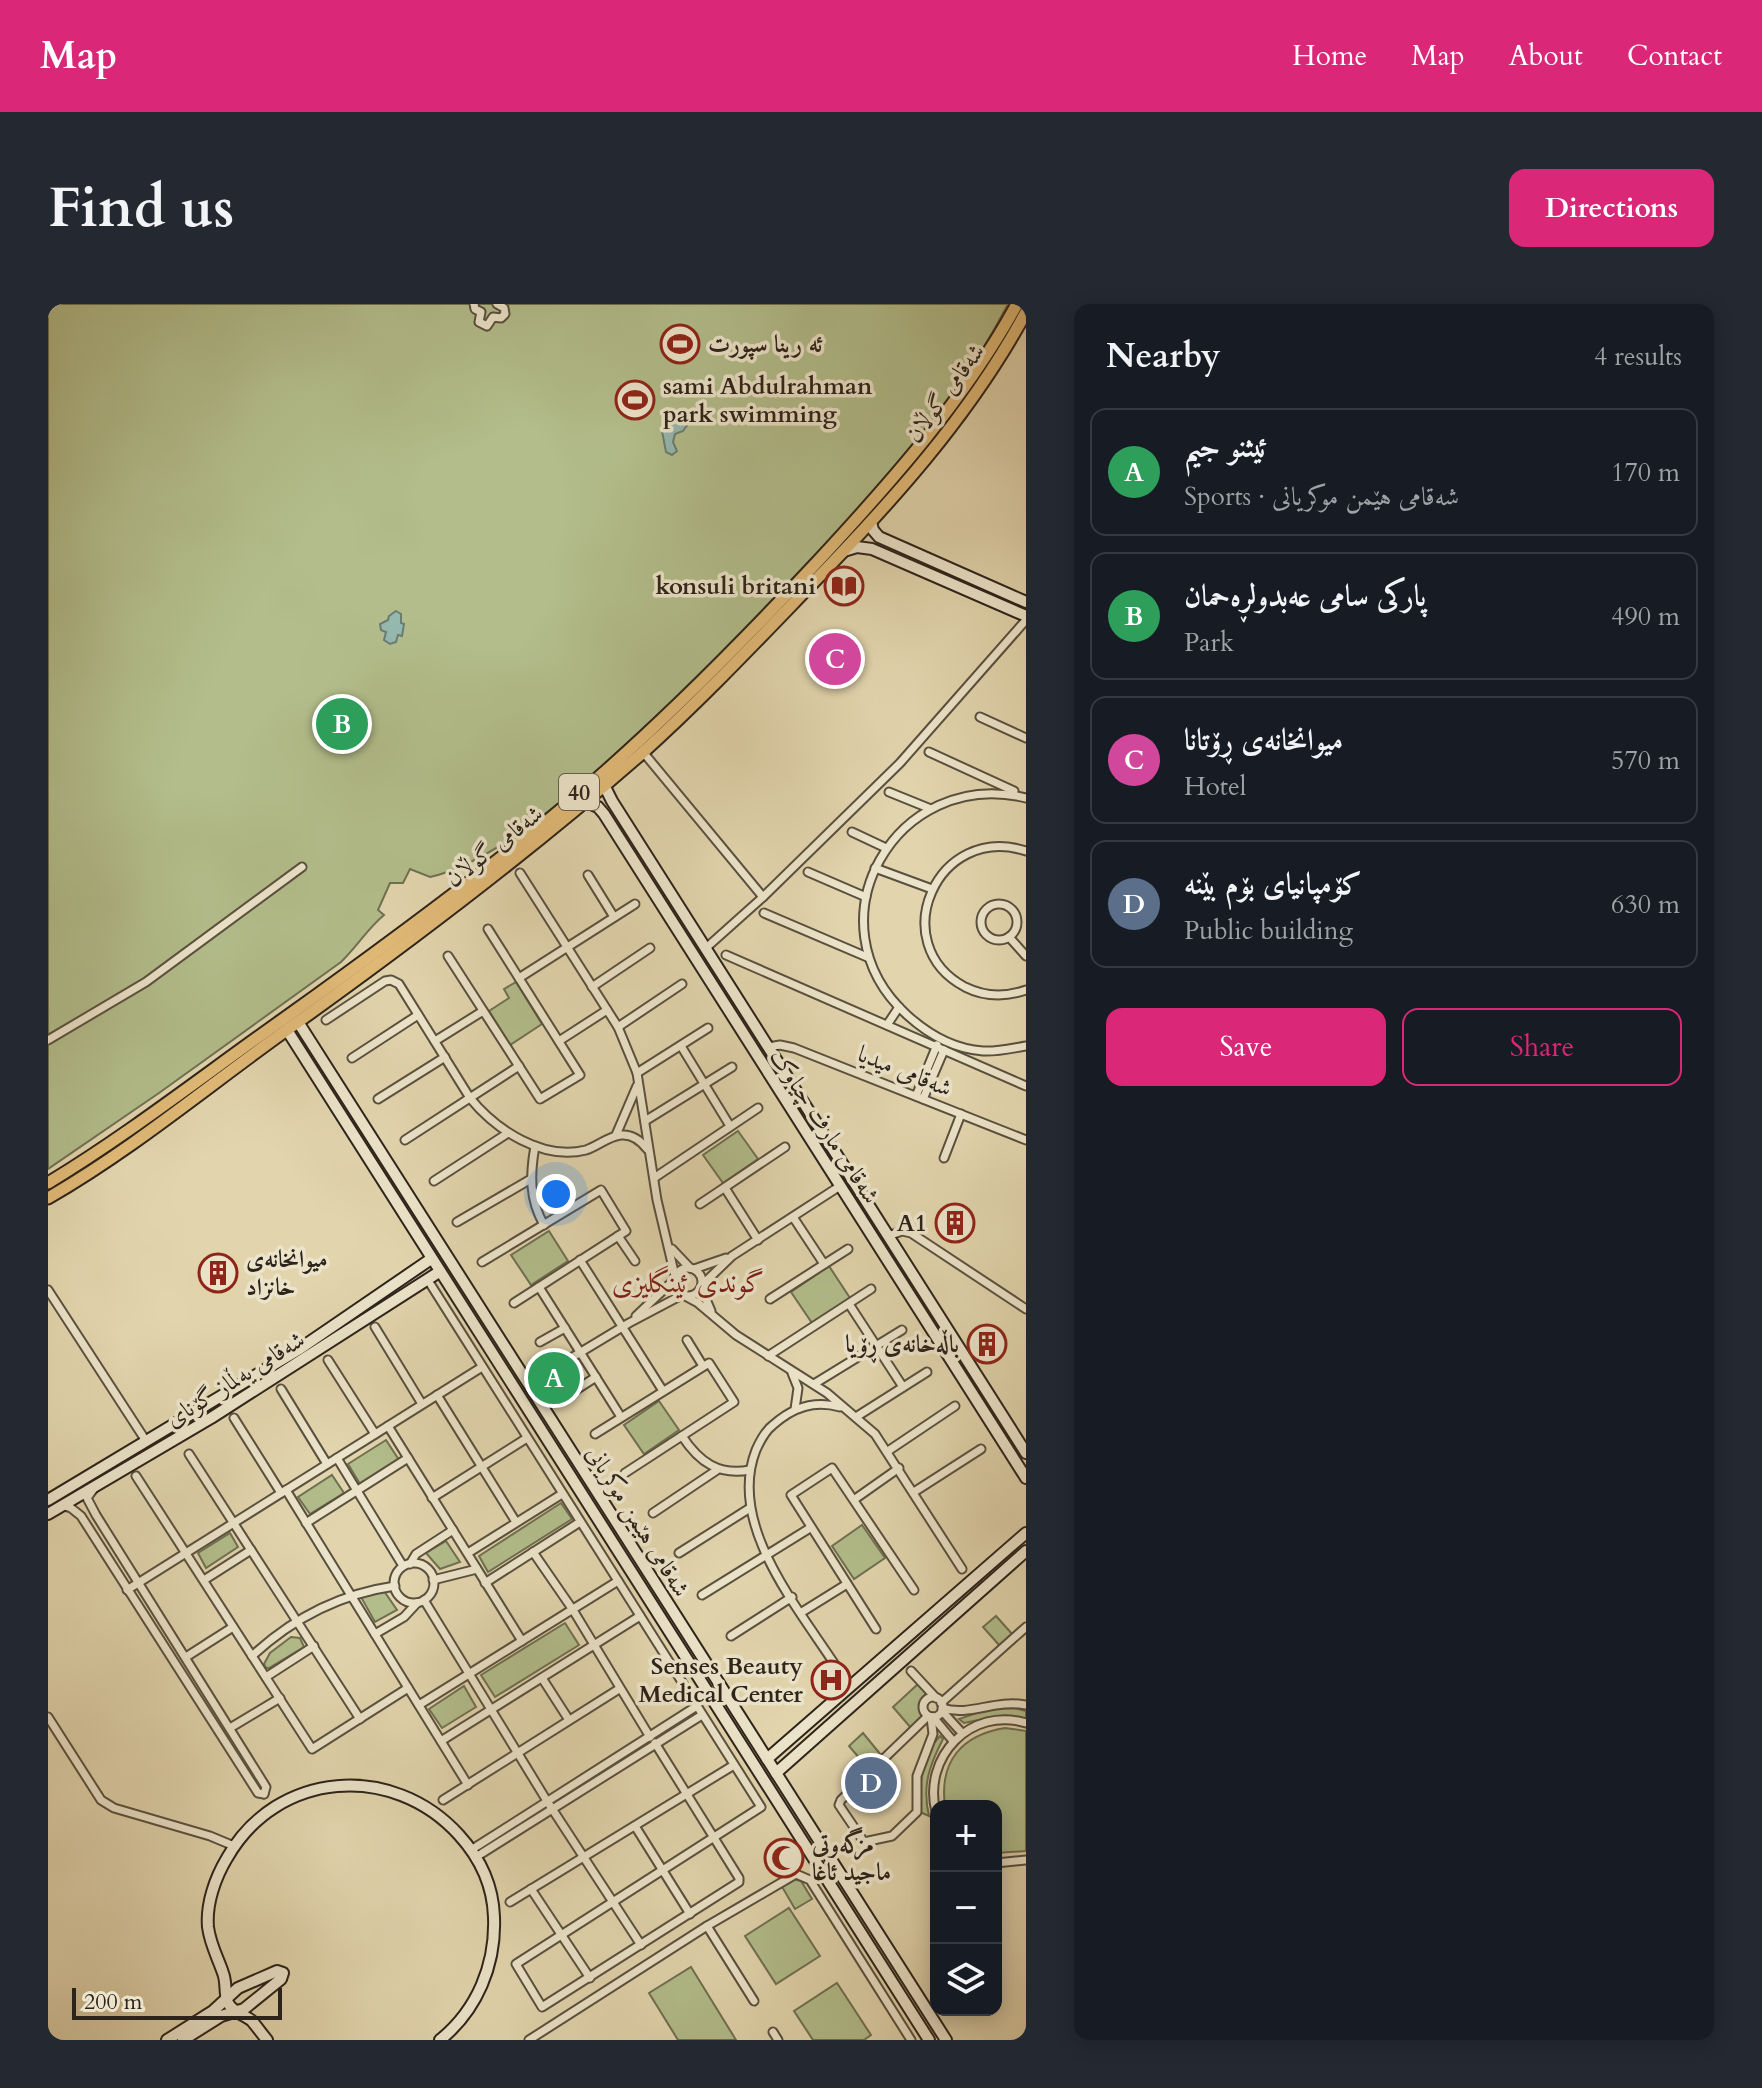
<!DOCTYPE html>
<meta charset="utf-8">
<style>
:root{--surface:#171b24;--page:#242831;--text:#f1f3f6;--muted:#9ea1a6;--line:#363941;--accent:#db2777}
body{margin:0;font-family:Cardo,Amiri,serif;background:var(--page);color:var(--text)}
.controls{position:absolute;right:24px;bottom:24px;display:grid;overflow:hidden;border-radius:16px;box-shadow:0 4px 20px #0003}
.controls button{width:72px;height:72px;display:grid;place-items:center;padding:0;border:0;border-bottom:2px solid var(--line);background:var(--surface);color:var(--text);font:40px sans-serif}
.scale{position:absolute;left:24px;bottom:20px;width:210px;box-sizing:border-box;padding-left:8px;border:4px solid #2c231a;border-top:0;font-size:22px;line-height:28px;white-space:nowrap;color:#2c231a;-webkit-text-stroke:6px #ece4ca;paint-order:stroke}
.you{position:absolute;left:508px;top:890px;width:28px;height:28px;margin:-20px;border:6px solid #fff;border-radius:50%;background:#1a73e8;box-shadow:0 0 0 12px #1a73e833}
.badge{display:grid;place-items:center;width:52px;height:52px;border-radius:50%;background:var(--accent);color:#fff;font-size:26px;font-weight:700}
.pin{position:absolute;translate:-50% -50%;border:4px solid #fff;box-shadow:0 2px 8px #0006}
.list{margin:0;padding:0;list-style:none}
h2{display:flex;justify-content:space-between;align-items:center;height:104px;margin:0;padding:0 32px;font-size:34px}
h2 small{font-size:26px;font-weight:400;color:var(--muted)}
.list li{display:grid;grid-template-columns:52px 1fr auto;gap:24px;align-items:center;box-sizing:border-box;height:128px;margin:0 16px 16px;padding:0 16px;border:2px solid var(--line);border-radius:16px}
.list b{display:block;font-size:30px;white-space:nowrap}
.list p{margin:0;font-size:26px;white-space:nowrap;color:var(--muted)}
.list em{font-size:26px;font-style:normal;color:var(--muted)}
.actions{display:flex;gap:16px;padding:24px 32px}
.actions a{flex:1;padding:18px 0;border:2px solid var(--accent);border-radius:16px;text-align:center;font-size:28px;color:var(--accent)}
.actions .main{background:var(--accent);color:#fff}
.icon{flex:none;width:44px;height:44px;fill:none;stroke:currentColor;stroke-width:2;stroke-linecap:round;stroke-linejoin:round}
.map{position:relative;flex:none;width:978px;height:1736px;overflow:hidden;border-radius:16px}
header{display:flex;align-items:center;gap:48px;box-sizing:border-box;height:112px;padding:0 40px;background:var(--accent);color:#fff}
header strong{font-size:38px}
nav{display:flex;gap:44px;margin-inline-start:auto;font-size:28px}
.intro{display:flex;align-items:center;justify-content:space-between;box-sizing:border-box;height:192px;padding:0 48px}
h1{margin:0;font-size:56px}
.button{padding:20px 36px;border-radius:16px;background:var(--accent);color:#fff;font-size:28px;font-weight:700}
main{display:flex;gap:48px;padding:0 48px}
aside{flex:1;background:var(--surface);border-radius:16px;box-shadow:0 4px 20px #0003}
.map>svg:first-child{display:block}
.green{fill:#b2bd8b;stroke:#6f7052;stroke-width:2}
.water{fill:#95b8af;stroke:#6b7c73;stroke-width:2}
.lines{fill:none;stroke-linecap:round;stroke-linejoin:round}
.street-casing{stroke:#5a503f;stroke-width:11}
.secondary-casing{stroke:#2c231a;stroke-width:14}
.primary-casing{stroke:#2c231a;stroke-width:15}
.street{stroke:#ece4ca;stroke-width:7}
.secondary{stroke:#ece4ca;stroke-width:10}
.primary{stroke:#e1ba77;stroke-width:11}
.labels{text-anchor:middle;stroke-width:7;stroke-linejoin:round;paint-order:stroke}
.shield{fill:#ece4ca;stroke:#665d4f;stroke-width:2}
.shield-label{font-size:22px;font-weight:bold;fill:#2c231a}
.poi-label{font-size:24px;font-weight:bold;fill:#2c231a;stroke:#ece4ca;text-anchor:start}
.street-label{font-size:24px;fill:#2c231a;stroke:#ece4ca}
.quarter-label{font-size:28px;fill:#7a1f14;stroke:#ece4ca}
</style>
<header>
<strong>Map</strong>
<nav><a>Home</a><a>Map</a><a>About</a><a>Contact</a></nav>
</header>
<div class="intro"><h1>Find us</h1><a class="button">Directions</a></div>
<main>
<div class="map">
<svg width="978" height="1736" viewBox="0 0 978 1736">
<rect width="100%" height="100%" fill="#e2d5ae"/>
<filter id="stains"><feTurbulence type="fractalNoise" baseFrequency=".0025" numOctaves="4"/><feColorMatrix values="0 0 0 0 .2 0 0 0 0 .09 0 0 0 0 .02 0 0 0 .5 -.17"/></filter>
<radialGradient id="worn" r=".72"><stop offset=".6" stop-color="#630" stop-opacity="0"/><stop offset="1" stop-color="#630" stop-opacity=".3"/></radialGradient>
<!-- green -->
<g class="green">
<path d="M0 0H960C927 62 888 123 843 177 780 253 706 321 634 388 571 447 465 554 382 573L362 565 355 579H342L330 606 336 611C319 625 309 643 293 658L111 789 0 865Z"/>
<polygon points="468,678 494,720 462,741 441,707 461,694 456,685"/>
<polygon points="690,827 710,855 675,879 655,851"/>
<polygon points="501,927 520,957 483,981 463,951"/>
<polygon points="781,962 802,994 764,1019 743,988"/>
<polygon points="611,1097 631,1126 596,1150 576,1121"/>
<polygon points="338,1136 351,1156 312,1180 300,1160"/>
<polygon points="284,1171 296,1189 262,1210 250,1193"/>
<polygon points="513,1199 524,1215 440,1268 431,1252"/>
<polygon points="814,1221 837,1254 806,1275 784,1242"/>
<polygon points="182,1229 190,1243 158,1264 150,1249"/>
<polygon points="398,1237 412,1258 392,1265 378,1249"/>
<polygon points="336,1287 349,1306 327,1318 313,1293"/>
<polygon points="948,1312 965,1331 952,1342 935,1323"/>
<polygon points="517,1319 531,1341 447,1393 433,1371"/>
<polygon points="243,1333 252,1334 256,1343 221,1364 218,1364 216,1360 222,1349"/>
<polygon points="870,1380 878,1388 872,1402 874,1414 863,1424 845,1403"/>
<polygon points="416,1382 428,1403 394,1424 381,1405"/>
<polygon points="966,1404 978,1407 978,1415 950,1412 916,1419 911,1415 940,1405"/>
<path d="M957 1424 978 1427V1547L948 1549V1502H897C891 1457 914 1431 957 1424Z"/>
<polygon points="815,1429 833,1451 819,1463 801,1442"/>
<path d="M892 1432 895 1435C881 1462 874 1482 881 1512L872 1508C872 1482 872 1452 892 1432Z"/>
<polygon points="744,1575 753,1577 764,1595 747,1605 733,1581"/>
<polygon points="741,1604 772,1652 728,1680 697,1632"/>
<polygon points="643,1663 688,1736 630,1736 601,1689"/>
<polygon points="789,1679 823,1731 816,1736 765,1736 746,1707"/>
</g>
<!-- water -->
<g class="water">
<polygon points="635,110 640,120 635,127 627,130 625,138 629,147 624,151 618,148 614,127 625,111"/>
<polygon points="348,307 353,310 353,319 356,320 354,332 350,331 348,338 342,340 336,336 338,328 333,326 332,320 340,316 341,312"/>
</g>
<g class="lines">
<defs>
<g id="street">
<polyline points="426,0 427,5 433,8 431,18 439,22 445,13 453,14 457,10 456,4 449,0"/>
<polyline points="932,413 978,434"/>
<polyline points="595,448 715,593"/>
<polyline points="881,448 966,487"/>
<polyline points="841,488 883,505"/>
<path d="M978 494C848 462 758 619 859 711 881 731 905 745 935 747 949 748 965 744 978 742"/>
<polyline points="804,528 838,544"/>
<path d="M978 547C889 518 836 640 917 683 937 693 958 693 978 686"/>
<polyline points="827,564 884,585"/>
<polyline points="760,568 818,593"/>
<polyline points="472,569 570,723 589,769 609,896 627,972"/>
<polyline points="540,571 566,613"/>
<circle cx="951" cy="618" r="18"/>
<polyline points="716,609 819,653"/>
<polyline points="961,633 978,652"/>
<polyline points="658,644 715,593 852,459 978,316"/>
<polyline points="678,651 978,782"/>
<polyline points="400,652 492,795 532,771 440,625"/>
<polyline points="471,674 587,600"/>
<polyline points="544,683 602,644"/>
<path d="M278 716 337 677 343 676 351 680 422 794C448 826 495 857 538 846 550 842 561 832 573 831 584 830 593 837 599 845"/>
<polyline points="839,721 851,703"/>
<polyline points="570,723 634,680"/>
<polyline points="0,736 98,678 254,563"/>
<polyline points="387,737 435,707"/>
<polyline points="511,737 559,706"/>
<polyline points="633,742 682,822"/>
<polyline points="720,743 732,741 746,744 978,836"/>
<polyline points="304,754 370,711"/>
<polyline points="589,769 660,724"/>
<polyline points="868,792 889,741"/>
<polyline points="330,795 397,753"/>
<polyline points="875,795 896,746"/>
<polyline points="597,817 684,763"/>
<polyline points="568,831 589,782"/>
<polyline points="357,836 471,762"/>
<path d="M487 842C482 870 481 895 496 921"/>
<polyline points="896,854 913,810"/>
<polyline points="606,874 710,804"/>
<polyline points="386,877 460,829"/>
<polyline points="677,884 710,936"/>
<polyline points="652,900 737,843"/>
<polyline points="745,913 776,960"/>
<polyline points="409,918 483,875"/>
<polyline points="570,932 587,957"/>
<polyline points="840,932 854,927 863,929 978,1005"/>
<polyline points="624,945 642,964"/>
<polyline points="532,956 615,1087"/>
<polyline points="434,958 553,886 578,927 466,999"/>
<circle cx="640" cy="978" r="14"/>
<polyline points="646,965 678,954"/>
<polyline points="383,981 713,1503 468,1660 494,1703 691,1578 691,1574 607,1439"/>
<polyline points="654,981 684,952 792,882"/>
<polyline points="491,983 573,1113"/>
<polyline points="653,984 663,1007"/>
<polyline points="0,986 98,1137"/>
<polyline points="637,992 650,999 688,1031 779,1089 827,1130 914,1265"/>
<polyline points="722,995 800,945"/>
<polyline points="801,1000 855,1083"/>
<polyline points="588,1012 626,976"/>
<polyline points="327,1023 374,1100"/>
<polyline points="639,1036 655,1062"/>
<polyline points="492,1038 517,1024"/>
<polyline points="720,1052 823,985"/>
<polyline points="280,1056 327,1130"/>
<polyline points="744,1069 750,1084 747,1105"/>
<polyline points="480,1080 581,1019 634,991"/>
<polyline points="766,1080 854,1026"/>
<polyline points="233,1085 279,1160"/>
<polyline points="389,1091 468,1218"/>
<polyline points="520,1091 548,1073"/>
<polyline points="808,1113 879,1068"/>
<polyline points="186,1114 233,1189"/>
<polyline points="340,1122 474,1337"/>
<polyline points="547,1130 661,1059 686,1098 577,1169"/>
<path d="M634 1132C651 1158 671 1172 702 1166"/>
<polyline points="840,1147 907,1102"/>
<polyline points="141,1150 312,1415"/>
<polyline points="289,1154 355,1262"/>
<polyline points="88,1172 264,1445 360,1384"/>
<polyline points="45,1186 39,1194 48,1211 218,1483 216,1490"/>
<polyline points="238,1186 420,1481"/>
<polyline points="866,1188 933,1145"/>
<polyline points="384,1194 479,1134"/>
<polyline points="807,1195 851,1164"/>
<polyline points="16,1202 23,1204 33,1212 210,1489 216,1490"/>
<polyline points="605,1209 669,1166"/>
<polyline points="258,1219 360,1154"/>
<polyline points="485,1248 525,1306 602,1433"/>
<polyline points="420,1249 514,1190"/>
<polyline points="631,1249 702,1204"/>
<circle cx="366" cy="1279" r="20"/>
<polyline points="362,1260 368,1250 405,1226"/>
<polyline points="156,1276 203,1246"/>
<polyline points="385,1276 429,1265"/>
<polyline points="437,1279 532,1218"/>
<polyline points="79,1286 434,1063"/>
<polyline points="654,1291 762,1224"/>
<polyline points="376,1296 499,1497 593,1641"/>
<polyline points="754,1308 799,1280"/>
<polyline points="828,1325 743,1191 784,1164 866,1286"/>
<polyline points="327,1330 356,1313 369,1299"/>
<polyline points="683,1332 744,1293"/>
<path d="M204 1352C245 1314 291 1290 347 1282"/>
<polyline points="138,1353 185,1323"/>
<path d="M791 1367C753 1307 678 1222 708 1146 712 1137 717 1127 725 1121 745 1103 766 1096 792 1103"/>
<polyline points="863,1367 888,1394"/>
<polyline points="218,1373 266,1342"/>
<polyline points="494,1374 521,1416"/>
<circle cx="885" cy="1403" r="10"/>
<polyline points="893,1399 978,1323"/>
<polyline points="371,1401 570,1277"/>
<path d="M894 1404C922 1413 946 1395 978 1401"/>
<polyline points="894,1407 914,1429"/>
<polyline points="880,1412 793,1496 791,1501 816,1538 844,1532 869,1508 869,1472 885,1430 883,1413"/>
<polyline points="0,1413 53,1496 66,1504 162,1532 186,1542"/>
<polyline points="885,1413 905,1437"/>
<polyline points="182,1424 232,1394"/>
<polyline points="393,1437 592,1312"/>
<polyline points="395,1496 571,1385"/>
<path d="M888 1508C874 1453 923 1402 978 1419"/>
<polyline points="587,1522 642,1610"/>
<polyline points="423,1546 649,1402"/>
<polyline points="428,1553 654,1411"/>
<polyline points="948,1559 978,1556"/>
<polyline points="483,1585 542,1674"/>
<polyline points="462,1598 686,1461"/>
<polyline points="659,1622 706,1697"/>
<polyline points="725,1728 730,1736"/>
<polyline points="481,1736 659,1622 748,1570 762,1576 863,1736"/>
</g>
<g id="secondary">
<polyline points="823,218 825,226 831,233 978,298"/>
<polyline points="796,247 809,243 824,245 978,312"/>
<polyline points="556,481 564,497 978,1149"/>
<polyline points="538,498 550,503 556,510 978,1174"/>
<polyline points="250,718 898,1736"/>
<polyline points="239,726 881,1736"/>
<polyline points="0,1196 250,1046 383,955"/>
<polyline points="0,1210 163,1114 391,968"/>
<polyline points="719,1455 978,1229"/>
<polyline points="728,1469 978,1247"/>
<polyline points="119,1736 165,1707 190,1684 229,1667 235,1669 233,1675 196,1705 173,1712 135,1736"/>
<path d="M219 1736C214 1730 209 1723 204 1717 196 1710 185 1709 180 1699 176 1690 179 1679 175 1669 170 1654 162 1640 160 1623 158 1600 167 1574 179 1554 229 1466 345 1458 411 1531 432 1554 445 1582 446 1613 448 1661 429 1706 392 1736"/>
</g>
<g id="primary">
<path d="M0 879C81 830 156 771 234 716 318 656 402 594 483 530 586 448 681 352 771 256 844 177 917 95 969 0"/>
<path d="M0 894C85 845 160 782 240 725 362 638 481 548 593 450 651 398 705 341 759 285 841 201 922 112 978 8"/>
</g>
</defs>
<!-- street casing -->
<use href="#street" class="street-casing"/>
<!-- secondary casing -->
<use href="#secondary" class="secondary-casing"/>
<!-- primary casing -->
<use href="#primary" class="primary-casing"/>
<!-- street -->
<use href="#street" class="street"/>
<!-- secondary -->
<use href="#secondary" class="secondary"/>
<!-- primary -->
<use href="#primary" class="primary"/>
</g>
<!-- icons -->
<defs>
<symbol id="stadium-ring" viewBox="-11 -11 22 22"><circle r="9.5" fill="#ece4ca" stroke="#8f2418" stroke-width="1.5"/><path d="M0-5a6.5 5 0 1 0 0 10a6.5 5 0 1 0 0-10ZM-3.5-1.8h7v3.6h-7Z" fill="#8f2418"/></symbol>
<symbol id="library-ring" viewBox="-11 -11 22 22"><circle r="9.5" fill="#ece4ca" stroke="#8f2418" stroke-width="1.5"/><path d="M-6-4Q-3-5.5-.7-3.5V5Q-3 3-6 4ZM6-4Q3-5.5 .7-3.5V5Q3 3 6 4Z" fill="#8f2418"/></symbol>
<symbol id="building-ring" viewBox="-11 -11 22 22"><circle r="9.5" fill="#ece4ca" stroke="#8f2418" stroke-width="1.5"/><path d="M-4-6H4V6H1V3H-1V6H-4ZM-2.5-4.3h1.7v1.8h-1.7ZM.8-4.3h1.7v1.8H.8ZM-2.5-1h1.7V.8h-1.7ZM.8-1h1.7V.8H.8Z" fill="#8f2418"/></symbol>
<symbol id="hospital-ring" viewBox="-11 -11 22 22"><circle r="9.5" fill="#ece4ca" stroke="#8f2418" stroke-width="1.5"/><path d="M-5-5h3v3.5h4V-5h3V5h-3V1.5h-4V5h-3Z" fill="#8f2418"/></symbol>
<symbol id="mosque-ring" viewBox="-11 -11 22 22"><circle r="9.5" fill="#ece4ca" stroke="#8f2418" stroke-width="1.5"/><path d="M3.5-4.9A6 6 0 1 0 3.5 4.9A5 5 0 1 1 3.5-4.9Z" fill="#8f2418"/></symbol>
</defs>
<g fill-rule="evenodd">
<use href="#stadium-ring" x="610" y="18" width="44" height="44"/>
<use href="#stadium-ring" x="565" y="74" width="44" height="44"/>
<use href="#library-ring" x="774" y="260" width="44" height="44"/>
<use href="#building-ring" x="885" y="897" width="44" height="44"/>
<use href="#building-ring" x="148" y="947" width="44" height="44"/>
<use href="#building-ring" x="917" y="1018" width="44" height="44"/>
<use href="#hospital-ring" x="761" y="1354" width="44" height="44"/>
<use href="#mosque-ring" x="714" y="1532" width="44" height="44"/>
</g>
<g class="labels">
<!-- shield labels -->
<rect class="shield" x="511" y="470" width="40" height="36" rx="6"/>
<g class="shield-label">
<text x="531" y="496">40</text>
</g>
<!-- poi labels -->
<g class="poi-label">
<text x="660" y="48">ئه رينا سپورت</text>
<text x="615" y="90">sami Abdulrahman<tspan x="615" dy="28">park swimming</tspan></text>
<text x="768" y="290" text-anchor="end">konsuli britani</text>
<text x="879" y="927" text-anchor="end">A1</text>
<text x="198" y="963">میوانخانەی<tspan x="198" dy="28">خانزاد</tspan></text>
<text x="911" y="1048" text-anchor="end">باڵەخانەی ڕۆیا</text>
<text x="755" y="1370" text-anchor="end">Senses Beauty<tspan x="755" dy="28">Medical Center</tspan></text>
<text x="764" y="1548">مزگەوتی<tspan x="764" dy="28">ماجید ئاغا</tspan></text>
</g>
<!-- street labels -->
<g class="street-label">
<text transform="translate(897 89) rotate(-54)" y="8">شەقامی گوڵان</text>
<text transform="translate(446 542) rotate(-38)" y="8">شەقامی گوڵان</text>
<text transform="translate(857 767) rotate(22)" y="8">شەقامی میدیا</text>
<text transform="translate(777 822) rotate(57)" y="8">شەقامی مارف چیاوک</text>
<text transform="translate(187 1075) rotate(-32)" y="8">شەقامی یەڵماز گۆنای</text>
<text transform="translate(590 1217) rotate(58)" y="8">شەقامی هێمن موکریانی</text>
</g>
<!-- quarter labels -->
<g class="quarter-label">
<text x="640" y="988">گوندی ئینگلیزی</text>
</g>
</g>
<rect width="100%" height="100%" filter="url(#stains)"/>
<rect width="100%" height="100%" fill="url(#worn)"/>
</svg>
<div class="controls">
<button>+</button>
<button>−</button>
<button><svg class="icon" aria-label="layers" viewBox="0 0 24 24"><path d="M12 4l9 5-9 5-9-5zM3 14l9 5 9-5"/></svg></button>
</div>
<div class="scale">200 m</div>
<div class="you"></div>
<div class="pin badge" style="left:506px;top:1074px;background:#2e9e5b">A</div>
<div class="pin badge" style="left:294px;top:420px;background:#2e9e5b">B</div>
<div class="pin badge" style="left:787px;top:355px;background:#d1479c">C</div>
<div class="pin badge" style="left:823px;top:1479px;background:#5c6f8a">D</div>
</div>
<aside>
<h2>Nearby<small>4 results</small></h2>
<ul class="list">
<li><span class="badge" style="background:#2e9e5b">A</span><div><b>ئيثنو جيم</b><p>Sports · شەقامی هێمن موکریانی</p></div><em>170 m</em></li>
<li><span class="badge" style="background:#2e9e5b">B</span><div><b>پارکی سامی عەبدولڕەحمان</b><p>Park</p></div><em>490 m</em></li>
<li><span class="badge" style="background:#d1479c">C</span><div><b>میوانخانەی ڕۆتانا</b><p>Hotel</p></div><em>570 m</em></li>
<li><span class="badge" style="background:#5c6f8a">D</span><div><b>کۆمپانیای بۆم بێنە</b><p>Public building</p></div><em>630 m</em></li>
</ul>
<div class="actions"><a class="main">Save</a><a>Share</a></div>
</aside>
</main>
